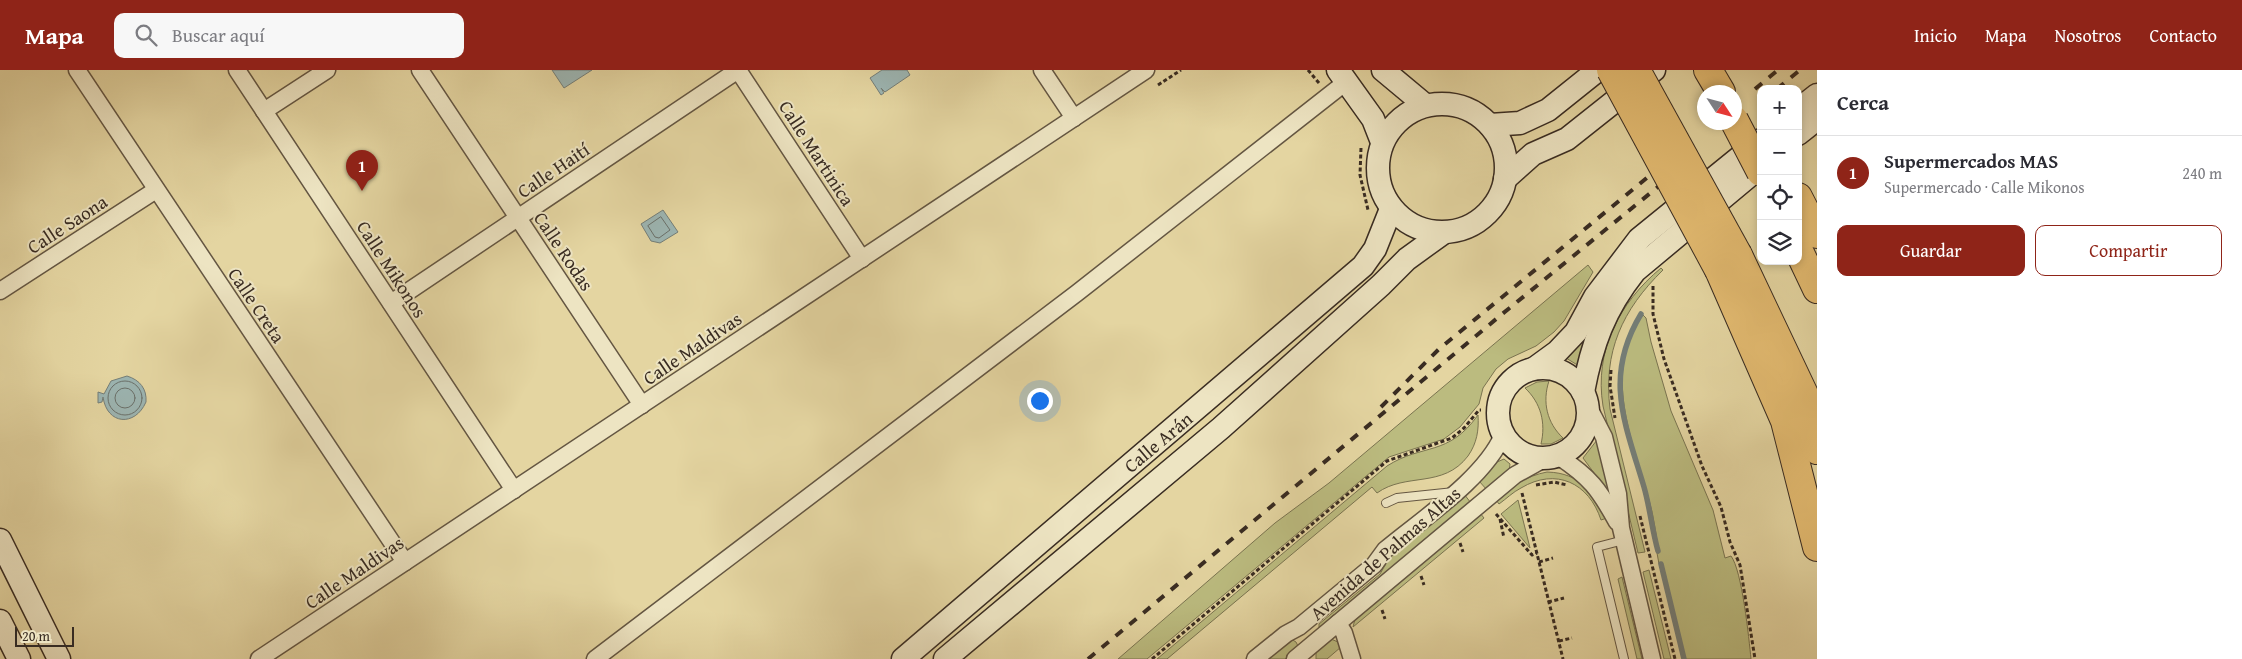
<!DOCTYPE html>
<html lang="es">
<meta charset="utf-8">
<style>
:root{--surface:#fff;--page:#f7f7f7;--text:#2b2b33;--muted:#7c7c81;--line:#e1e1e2;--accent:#8f2418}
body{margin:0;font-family:"Gentium Book Plus",serif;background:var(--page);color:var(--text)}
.controls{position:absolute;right:15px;top:15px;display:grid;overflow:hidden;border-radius:10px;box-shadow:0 2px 8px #0003}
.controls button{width:45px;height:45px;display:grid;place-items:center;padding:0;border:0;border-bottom:1px solid var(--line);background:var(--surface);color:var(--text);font:25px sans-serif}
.compass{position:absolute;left:1697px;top:15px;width:45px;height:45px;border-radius:50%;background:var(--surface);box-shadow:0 2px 8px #0003;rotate:126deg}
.scale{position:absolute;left:15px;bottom:12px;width:59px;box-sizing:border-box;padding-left:5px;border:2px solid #392c22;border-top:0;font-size:14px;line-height:18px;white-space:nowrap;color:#392c22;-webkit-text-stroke:4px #ede4c2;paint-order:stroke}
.you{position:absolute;left:1039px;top:330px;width:18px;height:18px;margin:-12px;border:4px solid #fff;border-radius:50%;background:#1a73e8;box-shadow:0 0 0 8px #1a73e833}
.badge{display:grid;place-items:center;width:32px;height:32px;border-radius:50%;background:var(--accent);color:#fff;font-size:16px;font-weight:700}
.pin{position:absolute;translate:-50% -41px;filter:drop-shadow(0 1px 2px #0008)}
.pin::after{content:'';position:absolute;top:26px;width:18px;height:15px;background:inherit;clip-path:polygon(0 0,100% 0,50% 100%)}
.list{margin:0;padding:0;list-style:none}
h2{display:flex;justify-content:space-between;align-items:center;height:65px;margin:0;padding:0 20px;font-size:21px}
h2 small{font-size:16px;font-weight:400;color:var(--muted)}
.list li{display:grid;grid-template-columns:32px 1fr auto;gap:15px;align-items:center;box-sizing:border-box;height:75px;padding:0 20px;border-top:1px solid var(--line)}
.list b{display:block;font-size:19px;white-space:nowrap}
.list p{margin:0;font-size:16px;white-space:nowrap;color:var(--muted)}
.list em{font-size:16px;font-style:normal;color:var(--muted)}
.actions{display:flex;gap:10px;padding:15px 20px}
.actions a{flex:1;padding:11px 0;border:1px solid var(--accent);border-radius:10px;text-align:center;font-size:18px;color:var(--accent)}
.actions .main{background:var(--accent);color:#fff}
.icon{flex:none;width:28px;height:28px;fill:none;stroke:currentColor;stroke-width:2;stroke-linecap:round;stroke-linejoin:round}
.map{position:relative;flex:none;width:1817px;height:589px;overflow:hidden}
header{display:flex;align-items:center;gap:30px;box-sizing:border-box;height:70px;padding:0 25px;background:var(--accent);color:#fff}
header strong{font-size:24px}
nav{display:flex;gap:28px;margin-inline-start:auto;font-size:18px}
.search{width:350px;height:45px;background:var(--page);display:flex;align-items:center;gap:12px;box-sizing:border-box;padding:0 18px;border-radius:10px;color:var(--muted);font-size:19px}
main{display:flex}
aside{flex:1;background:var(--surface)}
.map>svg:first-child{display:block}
.green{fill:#bbbb7f;stroke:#7a7450}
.water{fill:#9cb5b2;stroke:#747e78}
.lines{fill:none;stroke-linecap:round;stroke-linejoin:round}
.shore{stroke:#6a706a;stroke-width:1}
.stream{stroke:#747e78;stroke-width:5.5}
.lane-casing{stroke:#645642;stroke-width:10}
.street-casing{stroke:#645642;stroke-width:19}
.secondary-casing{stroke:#392c22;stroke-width:25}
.highway-casing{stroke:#392c22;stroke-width:30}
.path{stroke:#392c22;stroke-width:3;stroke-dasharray:4 2.5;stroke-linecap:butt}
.lane{stroke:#ede4c2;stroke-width:8}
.street{stroke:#ede4c2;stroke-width:16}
.secondary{stroke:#ede4c2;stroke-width:22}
.highway{stroke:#e2ba70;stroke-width:28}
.rail{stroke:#392c22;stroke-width:4;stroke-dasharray:9 9;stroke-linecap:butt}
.highway-bridge-casing{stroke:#392c22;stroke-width:30;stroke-linecap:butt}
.highway-bridge{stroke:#e2ba70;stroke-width:28}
.labels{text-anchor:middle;stroke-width:4;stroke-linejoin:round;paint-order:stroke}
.street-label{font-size:19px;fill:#392c22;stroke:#ede4c2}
</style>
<header>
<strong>Mapa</strong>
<div class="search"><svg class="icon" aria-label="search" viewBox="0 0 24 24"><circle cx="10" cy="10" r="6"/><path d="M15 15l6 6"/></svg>Buscar aquí</div>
<nav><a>Inicio</a><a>Mapa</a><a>Nosotros</a><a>Contacto</a></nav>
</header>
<main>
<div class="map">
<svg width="1817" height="589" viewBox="0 0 1817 589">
<rect width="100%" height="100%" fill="#e4d5a1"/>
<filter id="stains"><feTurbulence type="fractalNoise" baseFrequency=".004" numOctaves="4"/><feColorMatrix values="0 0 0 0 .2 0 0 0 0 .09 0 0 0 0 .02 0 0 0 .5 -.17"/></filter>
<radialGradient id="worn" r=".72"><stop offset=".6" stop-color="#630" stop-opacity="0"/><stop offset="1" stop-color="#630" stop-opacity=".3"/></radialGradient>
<!-- green -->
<g class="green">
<polygon points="1588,195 1593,202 1564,251 1554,262 1536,276 1508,289 1496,299 1483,318 1479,334 1460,357 1444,369 1389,387 1147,589 1118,589 1275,453 1329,413"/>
<path d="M1661 198 1663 200C1622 240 1603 282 1610 339L1645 482 1638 483 1603 336C1594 281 1619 233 1661 198Z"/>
<path d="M1643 245 1646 248 1651 272 1671 341 1713 440 1725 488 1731 486C1742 500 1749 569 1751 589H1685L1662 494H1659L1657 483H1659C1656 466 1654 446 1649 430 1633 371 1601 301 1643 245Z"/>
<polygon points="1586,265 1579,296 1566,288"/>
<path d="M1549 311C1542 332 1547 353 1563 368L1551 374H1541C1546 353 1541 333 1525 318L1537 312Z"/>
<path d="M1478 345C1479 360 1477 373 1468 386 1443 419 1406 402 1377 423L1372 417 1167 589H1157L1387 396C1423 373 1448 387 1478 345Z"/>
<polygon points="1597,370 1611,426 1583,388"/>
<polygon points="1504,389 1510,394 1509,401 1487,420 1479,411 1497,392"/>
<path d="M1547 402C1582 403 1590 423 1607 448L1601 450C1589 413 1556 397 1521 418 1513 422 1506 429 1499 434L1496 430C1512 416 1526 406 1547 402Z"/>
<polygon points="1464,424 1471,433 1321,558 1319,557 1319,554 1380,504 1391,485"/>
<polygon points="1518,430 1530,478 1501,444"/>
<polygon points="1480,443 1484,448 1353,557 1355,549"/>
<polygon points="1649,500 1671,589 1664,589 1643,502"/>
<polygon points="1622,507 1642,589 1637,589 1618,509"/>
<polygon points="1291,569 1296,572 1298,576 1285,589 1266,589"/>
<polygon points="1331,569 1338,572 1341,577 1327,589 1316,589 1316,581"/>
</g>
<!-- water -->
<g class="water">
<polygon points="552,0 592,0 564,18"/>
<polygon points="882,0 907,0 910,5 885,22 881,18 884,23 881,25 870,8"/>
<polygon points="663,140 678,162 660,173 651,171 641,154"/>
<path d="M127 306C140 310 147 319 146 332 135 357 107 355 103 327L102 332 98 333V322L104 324 111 311Z"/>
</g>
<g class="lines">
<!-- shore -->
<g class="shore">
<polygon points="661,147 670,160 659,168 655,167 648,156"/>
<circle cx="125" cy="328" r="17"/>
<circle cx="125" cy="328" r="10"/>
</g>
<!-- stream -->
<g class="stream">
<path d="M1641 244C1603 307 1625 353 1644 417 1650 438 1652 460 1658 481"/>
<polyline points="1661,494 1684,589"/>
</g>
<defs>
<g id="lane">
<polyline points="1386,433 1397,428 1454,422"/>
<polyline points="1624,470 1597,477 1624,589"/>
</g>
<g id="street">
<polyline points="77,0 405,492"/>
<polyline points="237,0 514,420"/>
<polyline points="420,0 642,335"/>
<polyline points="738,0 862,189"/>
<polyline points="1042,0 1074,48"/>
<polyline points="264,41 327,0"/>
<polyline points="0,221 156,120"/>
<polyline points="391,233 738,0"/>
<polyline points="1588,336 1604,367 1618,424 1621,458 1652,589"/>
<path d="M1558 386C1590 407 1599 419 1617 452"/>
<polyline points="1338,553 1344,563 1352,589"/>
<polyline points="259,589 1146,0"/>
<polyline points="595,589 1077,223 1346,12"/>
<path d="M1255 589 1286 564 1299 557 1374 495 1385 480C1422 449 1484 409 1503 365"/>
<polyline points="1295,589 1515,405 1544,389"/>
</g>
<g id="secondary">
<polyline points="1338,0 1373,49 1382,72"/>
<polyline points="1383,0 1425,35"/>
<circle cx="1442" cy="98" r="64"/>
<polyline points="1798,40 1817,25"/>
<polyline points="1490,55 1520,53 1548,40 1598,0"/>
<polyline points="1798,64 1817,49"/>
<polyline points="1505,109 1533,84 1567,69 1654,0"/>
<circle cx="1543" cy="343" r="45"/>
<polyline points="1535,298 1557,282 1576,262 1595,227 1639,169 1761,70"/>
<path d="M1583 322C1592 274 1604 240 1635 201L1761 96"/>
<polyline points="0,470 59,589"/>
<polyline points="0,551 19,589"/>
<polyline points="903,589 1363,196 1375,179 1391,139"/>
<polyline points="945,589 1221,358 1381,215 1407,189 1443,163"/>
</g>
<g id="highway">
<polyline points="1708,0 1721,22"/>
<polyline points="1798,127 1817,164"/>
<polyline points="1798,179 1817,219"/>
<polyline points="1738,185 1810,337"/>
<polyline points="1719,200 1785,351 1817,477"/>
<polyline points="1790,323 1817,380"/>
</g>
</defs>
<!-- lane casing -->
<use href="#lane" class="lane-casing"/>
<!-- street casing -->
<use href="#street" class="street-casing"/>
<!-- secondary casing -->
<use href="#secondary" class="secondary-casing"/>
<!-- highway casing -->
<use href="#highway" class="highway-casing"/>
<!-- path -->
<g class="path">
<polyline points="1308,0 1319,13"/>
<polyline points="1158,15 1181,0"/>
<polyline points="1361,78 1360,105 1368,140"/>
<polyline points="1653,216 1653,244 1664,289 1702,396 1721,437 1730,472 1740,495 1755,589"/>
<polyline points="1611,300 1610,316 1615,348"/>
<polyline points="1536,415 1554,412 1567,415"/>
<polyline points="1522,423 1563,589"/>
<polyline points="1496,444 1532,485 1537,483"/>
<polyline points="1640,446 1675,589"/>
<polyline points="1500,449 1504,468"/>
<polyline points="1460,473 1463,482"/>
<polyline points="1539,492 1553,488"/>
<polyline points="1421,506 1424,515"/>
<polyline points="1548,532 1564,528"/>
<polyline points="1382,540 1385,549"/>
<polyline points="1559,571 1572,568"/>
<polyline points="1152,589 1387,391 1452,368 1464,358 1479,340 1481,340"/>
</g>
<!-- lane -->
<use href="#lane" class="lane"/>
<!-- street -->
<use href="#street" class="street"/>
<!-- secondary -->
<use href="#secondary" class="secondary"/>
<!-- highway -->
<use href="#highway" class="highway"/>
<!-- rail -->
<g class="rail">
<polyline points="1755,19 1778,0"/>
<polyline points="1777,19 1800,0"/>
<polyline points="1381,337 1439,279 1648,107"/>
<polyline points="1088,589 1501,245 1659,116"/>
</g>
<defs>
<g id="highway-bridge">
<polyline points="1611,0 1719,200"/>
<polyline points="1636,0 1738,185"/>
<polyline points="1734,50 1761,102"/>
</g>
</defs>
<!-- highway-bridge casing -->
<use href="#highway-bridge" class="highway-bridge-casing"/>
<!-- highway-bridge -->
<use href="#highway-bridge" class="highway-bridge"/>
</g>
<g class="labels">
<!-- street labels -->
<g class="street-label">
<text transform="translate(817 83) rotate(57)" y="7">Calle Martinica</text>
<text transform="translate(553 100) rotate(-34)" y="7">Calle Haití</text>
<text transform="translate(67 154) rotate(-33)" y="7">Calle Saona</text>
<text transform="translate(564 181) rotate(56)" y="7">Calle Rodas</text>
<text transform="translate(392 199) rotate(57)" y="7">Calle Mikonos</text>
<text transform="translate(257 235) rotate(56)" y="7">Calle Creta</text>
<text transform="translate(692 278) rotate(-34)" y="7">Calle Maldivas</text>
<text transform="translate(1158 372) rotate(-40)" y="7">Calle Arán</text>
<text transform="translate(1385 483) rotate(-41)" y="7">Avenida de Palmas Altas</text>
<text transform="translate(354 502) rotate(-34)" y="7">Calle Maldivas</text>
</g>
</g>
<rect width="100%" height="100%" filter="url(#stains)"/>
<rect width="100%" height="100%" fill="url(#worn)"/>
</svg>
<div class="controls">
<button>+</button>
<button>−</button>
<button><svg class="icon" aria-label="locate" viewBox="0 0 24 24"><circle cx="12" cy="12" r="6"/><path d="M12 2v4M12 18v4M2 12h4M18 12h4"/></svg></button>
<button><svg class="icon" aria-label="layers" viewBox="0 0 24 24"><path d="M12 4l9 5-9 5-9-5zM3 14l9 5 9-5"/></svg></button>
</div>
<svg class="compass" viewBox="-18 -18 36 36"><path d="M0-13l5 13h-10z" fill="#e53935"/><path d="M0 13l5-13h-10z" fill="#7c7c81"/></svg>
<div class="scale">20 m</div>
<div class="you"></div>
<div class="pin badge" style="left:362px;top:121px">1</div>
</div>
<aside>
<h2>Cerca<small></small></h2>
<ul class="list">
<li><span class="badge">1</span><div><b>Supermercados MAS</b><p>Supermercado · Calle Mikonos</p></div><em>240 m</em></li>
</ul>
<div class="actions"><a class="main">Guardar</a><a>Compartir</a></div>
</aside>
</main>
